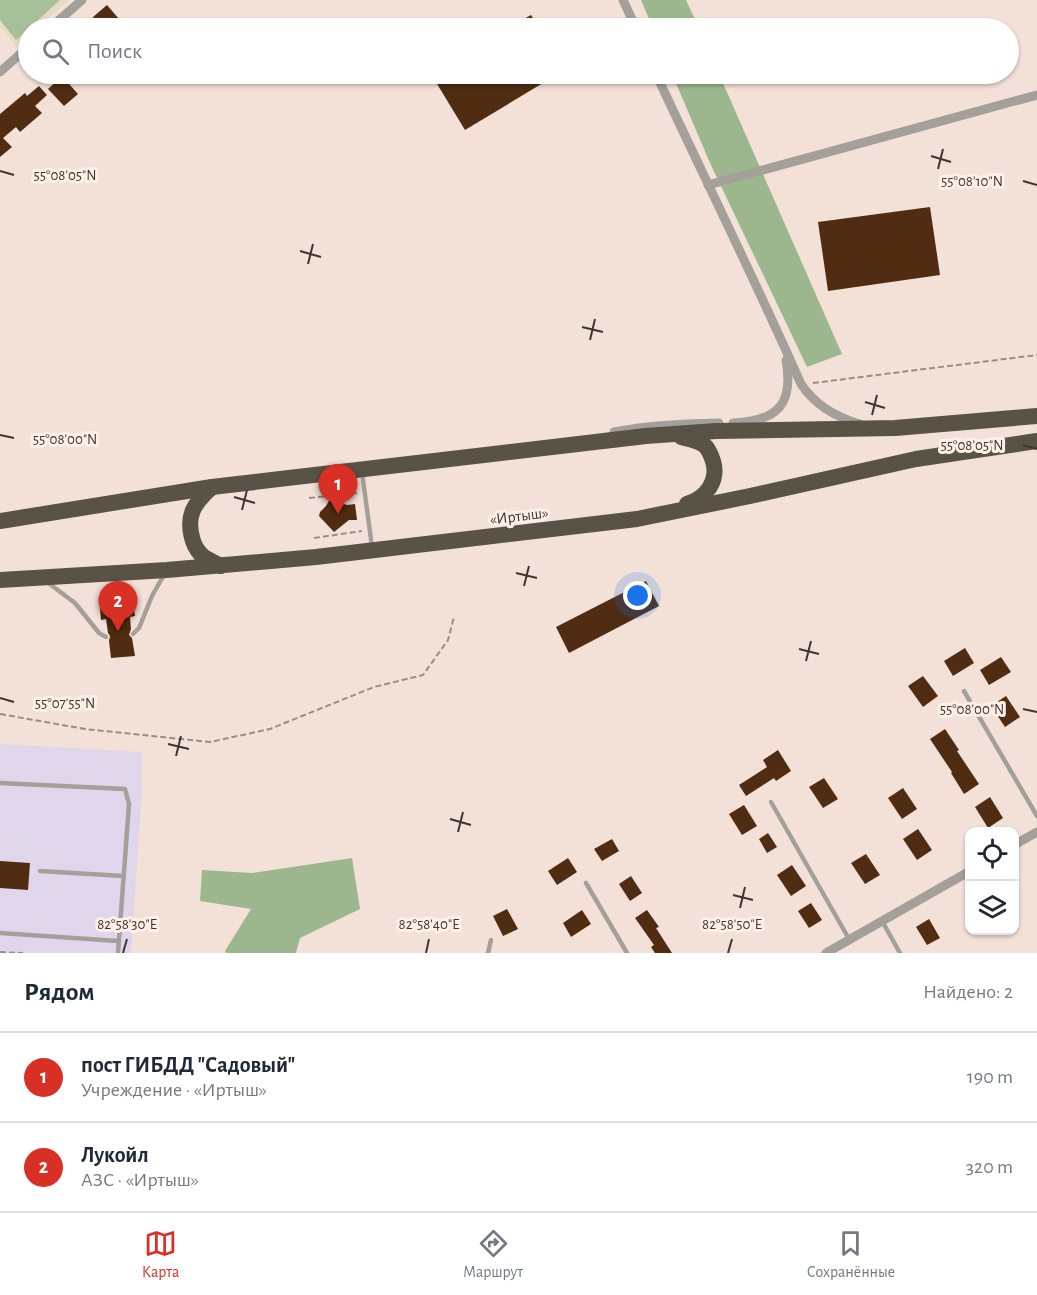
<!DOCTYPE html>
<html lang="ru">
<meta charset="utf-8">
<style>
:root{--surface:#fff;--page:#f2f2f3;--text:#1f2937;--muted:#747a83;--line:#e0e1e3;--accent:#d93025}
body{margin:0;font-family:"Alegreya Sans",sans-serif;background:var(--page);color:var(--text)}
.controls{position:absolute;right:18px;bottom:18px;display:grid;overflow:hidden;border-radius:12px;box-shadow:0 2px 4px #0004}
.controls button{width:54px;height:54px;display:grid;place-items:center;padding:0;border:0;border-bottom:2px solid var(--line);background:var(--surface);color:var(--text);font:30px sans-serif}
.you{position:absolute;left:638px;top:596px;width:21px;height:21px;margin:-15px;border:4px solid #fff;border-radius:50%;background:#1a73e8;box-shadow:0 0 0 9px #1a73e833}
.badge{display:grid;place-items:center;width:39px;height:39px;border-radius:50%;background:var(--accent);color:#fff;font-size:20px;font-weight:700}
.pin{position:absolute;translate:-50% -50px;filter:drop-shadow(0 2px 3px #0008)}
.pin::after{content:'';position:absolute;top:32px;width:21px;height:18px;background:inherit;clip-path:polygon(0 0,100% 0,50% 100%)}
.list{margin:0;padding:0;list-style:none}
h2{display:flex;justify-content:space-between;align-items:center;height:78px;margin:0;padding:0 24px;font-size:26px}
h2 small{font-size:20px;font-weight:400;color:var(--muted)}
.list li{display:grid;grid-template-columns:39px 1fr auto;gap:18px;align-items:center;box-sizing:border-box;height:90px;padding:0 24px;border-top:2px solid var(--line)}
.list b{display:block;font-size:22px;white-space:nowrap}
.list p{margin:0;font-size:20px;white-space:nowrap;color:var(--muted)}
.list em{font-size:20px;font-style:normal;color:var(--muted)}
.icon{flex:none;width:33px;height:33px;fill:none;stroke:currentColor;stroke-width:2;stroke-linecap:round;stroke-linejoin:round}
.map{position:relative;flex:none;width:1037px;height:953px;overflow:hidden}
.search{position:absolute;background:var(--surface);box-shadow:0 2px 4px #0004;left:18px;right:18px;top:18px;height:66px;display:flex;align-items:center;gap:15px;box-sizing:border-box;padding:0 21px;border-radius:33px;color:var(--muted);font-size:22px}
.sheet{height:258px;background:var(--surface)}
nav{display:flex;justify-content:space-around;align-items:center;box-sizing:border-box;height:84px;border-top:2px solid var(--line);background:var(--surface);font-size:16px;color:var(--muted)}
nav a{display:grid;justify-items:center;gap:3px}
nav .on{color:var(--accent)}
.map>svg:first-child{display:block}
.industrial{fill:#e0d6eb}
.education{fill:#e5dac5}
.green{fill:#a6c099}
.forest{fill:#9cb78e}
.building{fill:#4f2c12}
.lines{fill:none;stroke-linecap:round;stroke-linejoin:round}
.path{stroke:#998c86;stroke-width:2;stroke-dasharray:6 3;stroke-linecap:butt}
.lane{stroke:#a3a099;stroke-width:4.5}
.street{stroke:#a3a099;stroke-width:9}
.highway{stroke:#585345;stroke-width:16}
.ticks{fill:none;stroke:#3d3632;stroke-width:2}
.labels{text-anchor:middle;stroke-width:6;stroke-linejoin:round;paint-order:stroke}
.street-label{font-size:16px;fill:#3d3632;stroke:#feefe7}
.ticks-label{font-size:15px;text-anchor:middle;fill:#3d3632;stroke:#feefe7;stroke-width:6;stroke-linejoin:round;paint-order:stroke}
</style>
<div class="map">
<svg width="1037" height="953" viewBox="0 0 1037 953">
<rect width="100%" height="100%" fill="#f3e1d8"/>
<!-- industrial -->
<polygon class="industrial" points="0,744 142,752 141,806 131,953 0,953"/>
<!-- education -->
<polygon class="education" points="0,0 69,0 36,28 28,28 28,35 16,46 0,27"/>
<!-- green -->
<polygon class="green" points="0,0 60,0 16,40 0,20"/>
<!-- forest -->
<g class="forest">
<polygon points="641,0 686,0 699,28 653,28"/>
<polygon points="672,74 719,74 842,354 807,367 710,163"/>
<polygon points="352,858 360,909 300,938 296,953 226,953 225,951 251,909 200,901 202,870 252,873"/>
</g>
<!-- building -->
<g class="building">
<polygon points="107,5 119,19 109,28 84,28 94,19 93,17"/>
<polygon points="531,15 539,28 508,28"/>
<polygon points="431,74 558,74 465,130"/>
<polygon points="62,76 78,94 64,106 48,89"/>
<polygon points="39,86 47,95 35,106 42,113 20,132 16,127 3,138 12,147 0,157 0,114 25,93 27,96"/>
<polygon points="930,207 940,275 828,291 818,222"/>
<polygon points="330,499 347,505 355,504 357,520 349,520 334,532 319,516 320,512 326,506"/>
<polygon points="646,581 659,606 569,653 556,627"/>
<polygon points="133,604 135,616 130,617 131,629 129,635 132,638 135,656 111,658 109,641 110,636 108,633 106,619 101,620 100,608"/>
<polygon points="965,648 974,663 953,676 944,661"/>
<polygon points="1001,657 1011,672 989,685 980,670"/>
<polygon points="923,676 938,696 923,707 908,686"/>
<polygon points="1006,696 1020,717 1005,727 991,706"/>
<polygon points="945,729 959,750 957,751 979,784 964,794 951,773 952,772 930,739"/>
<polygon points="778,750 791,771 776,781 774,778 746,796 739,785 767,767 763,760"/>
<polygon points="824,778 838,799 823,808 809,787"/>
<polygon points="903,788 917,809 902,819 888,798"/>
<polygon points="990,797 1003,818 988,828 975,807"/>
<polygon points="744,805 757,826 742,835 729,814"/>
<polygon points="918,829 932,850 917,860 903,839"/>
<polygon points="768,833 777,847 767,853 759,839"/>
<polygon points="612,839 619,851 602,861 594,849"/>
<polygon points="866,854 880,875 865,884 851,863"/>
<polygon points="568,858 577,872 557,885 548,871"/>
<polygon points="0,861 30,863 28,890 0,888"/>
<polygon points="792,865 806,886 791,896 777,875"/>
<polygon points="631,876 642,893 630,901 619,884"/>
<polygon points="811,903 822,920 809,928 798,911"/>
<polygon points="507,909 518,929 503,936 493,916"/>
<polygon points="582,910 591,924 571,937 563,923"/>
<polygon points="647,910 659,927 656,928 672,953 655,953 651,947 654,945 635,918"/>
<polygon points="929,919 940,938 927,945 916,927"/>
</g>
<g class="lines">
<!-- path -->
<g class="path">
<polyline points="813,383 1037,355"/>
<polyline points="309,498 357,493"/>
<polyline points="314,538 362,531"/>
<polyline points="0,714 85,729 210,742 270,729 374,687 423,675 448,640 454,617"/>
<polyline points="0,952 23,953"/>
</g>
<!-- lane -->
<g class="lane">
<polyline points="362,472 372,547"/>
<polyline points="47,582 75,603 99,633 106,637"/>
<polyline points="133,634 139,628 152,596 165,573"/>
<polyline points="964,691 1037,816"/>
<polyline points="0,783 125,789 129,804 118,953"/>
<polyline points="771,802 849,939"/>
<polyline points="40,871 123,876"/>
<polyline points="586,883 627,953"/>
<polyline points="882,921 900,953"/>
<polyline points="0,933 118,941"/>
<polyline points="488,953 491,940"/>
</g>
<!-- street -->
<g class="street">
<polyline points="623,0 636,28"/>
<polyline points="50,28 82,0"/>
<polyline points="0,72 28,47"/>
<path d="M656 74C704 177 755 280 801 384 815 405 835 417 860 424"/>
<polyline points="708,185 1037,95"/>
<path d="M733 423C778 421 794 404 786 360"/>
<path d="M614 432C649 425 684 424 719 423"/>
<polyline points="1014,845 1037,832"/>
<polyline points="826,953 970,871"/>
</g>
<!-- highway -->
<g class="highway">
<path d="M681 437C689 439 697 440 704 445 708 448 711 455 713 461 719 481 706 498 687 504"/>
<path d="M212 487C194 503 185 516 193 541 195 547 199 553 204 557 209 560 215 563 221 566"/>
<polyline points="0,521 212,487 646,436 716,431 895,428 1037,416"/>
<polyline points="0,580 167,570 316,557 637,519 750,496 916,459 1037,441"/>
</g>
</g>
<!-- ticks -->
<path class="ticks" d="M931 156 951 162M938 169 943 149M0 171 14 175M1023 181 1037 185M300 251 321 257M308 264 313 244M582 327 603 332M590 340 595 319M865 402 885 408M872 415 877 395M0 435 14 438M1023 445 1037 449M234 497 255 503M242 510 247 490M516 573 537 578M524 586 529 566M799 649 819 654M806 661 811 641M0 698 14 702M1023 709 1037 712M168 744 189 749M176 756 181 736M450 819 471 825M458 832 463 812M733 895 753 900M740 908 745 887M123 953 127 939M426 953 429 939M728 953 732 939"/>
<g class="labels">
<!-- street labels -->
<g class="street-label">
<text transform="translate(519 515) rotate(-7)" y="6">«Иртыш»</text>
</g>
</g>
<g class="ticks-label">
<text x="65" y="180">55°08'05"N</text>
<text x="972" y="186">55°08'10"N</text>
<text x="65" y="444">55°08'00"N</text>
<text x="972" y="450">55°08'05"N</text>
<text x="65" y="708">55°07'55"N</text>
<text x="972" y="714">55°08'00"N</text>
<text x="127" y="929">82°58'30"E</text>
<text x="429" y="929">82°58'40"E</text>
<text x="732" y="929">82°58'50"E</text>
</g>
</svg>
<div class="controls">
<button><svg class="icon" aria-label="locate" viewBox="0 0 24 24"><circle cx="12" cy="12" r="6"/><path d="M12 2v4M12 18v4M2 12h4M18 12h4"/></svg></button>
<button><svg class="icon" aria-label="layers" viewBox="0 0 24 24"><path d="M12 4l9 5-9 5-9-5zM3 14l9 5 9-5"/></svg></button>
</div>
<div class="you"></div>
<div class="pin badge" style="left:338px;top:514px">1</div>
<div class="pin badge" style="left:118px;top:631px">2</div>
<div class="search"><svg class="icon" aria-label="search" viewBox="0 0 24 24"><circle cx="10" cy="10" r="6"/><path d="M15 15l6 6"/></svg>Поиск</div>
</div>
<section class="sheet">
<h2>Рядом<small>Найдено: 2</small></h2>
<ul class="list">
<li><span class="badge">1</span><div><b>пост ГИБДД &quot;Садовый&quot;</b><p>Учреждение · «Иртыш»</p></div><em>190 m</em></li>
<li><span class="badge">2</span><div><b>Лукойл</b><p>АЗС · «Иртыш»</p></div><em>320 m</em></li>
</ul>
</section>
<nav>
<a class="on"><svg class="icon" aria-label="map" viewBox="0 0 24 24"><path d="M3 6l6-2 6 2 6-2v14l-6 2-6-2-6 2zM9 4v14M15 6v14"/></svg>Карта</a>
<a><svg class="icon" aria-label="directions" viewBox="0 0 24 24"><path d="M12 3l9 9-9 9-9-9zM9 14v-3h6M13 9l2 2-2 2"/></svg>Маршрут</a>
<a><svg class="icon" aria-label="saved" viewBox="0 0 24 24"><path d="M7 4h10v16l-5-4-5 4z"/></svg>Сохранённые</a>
</nav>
